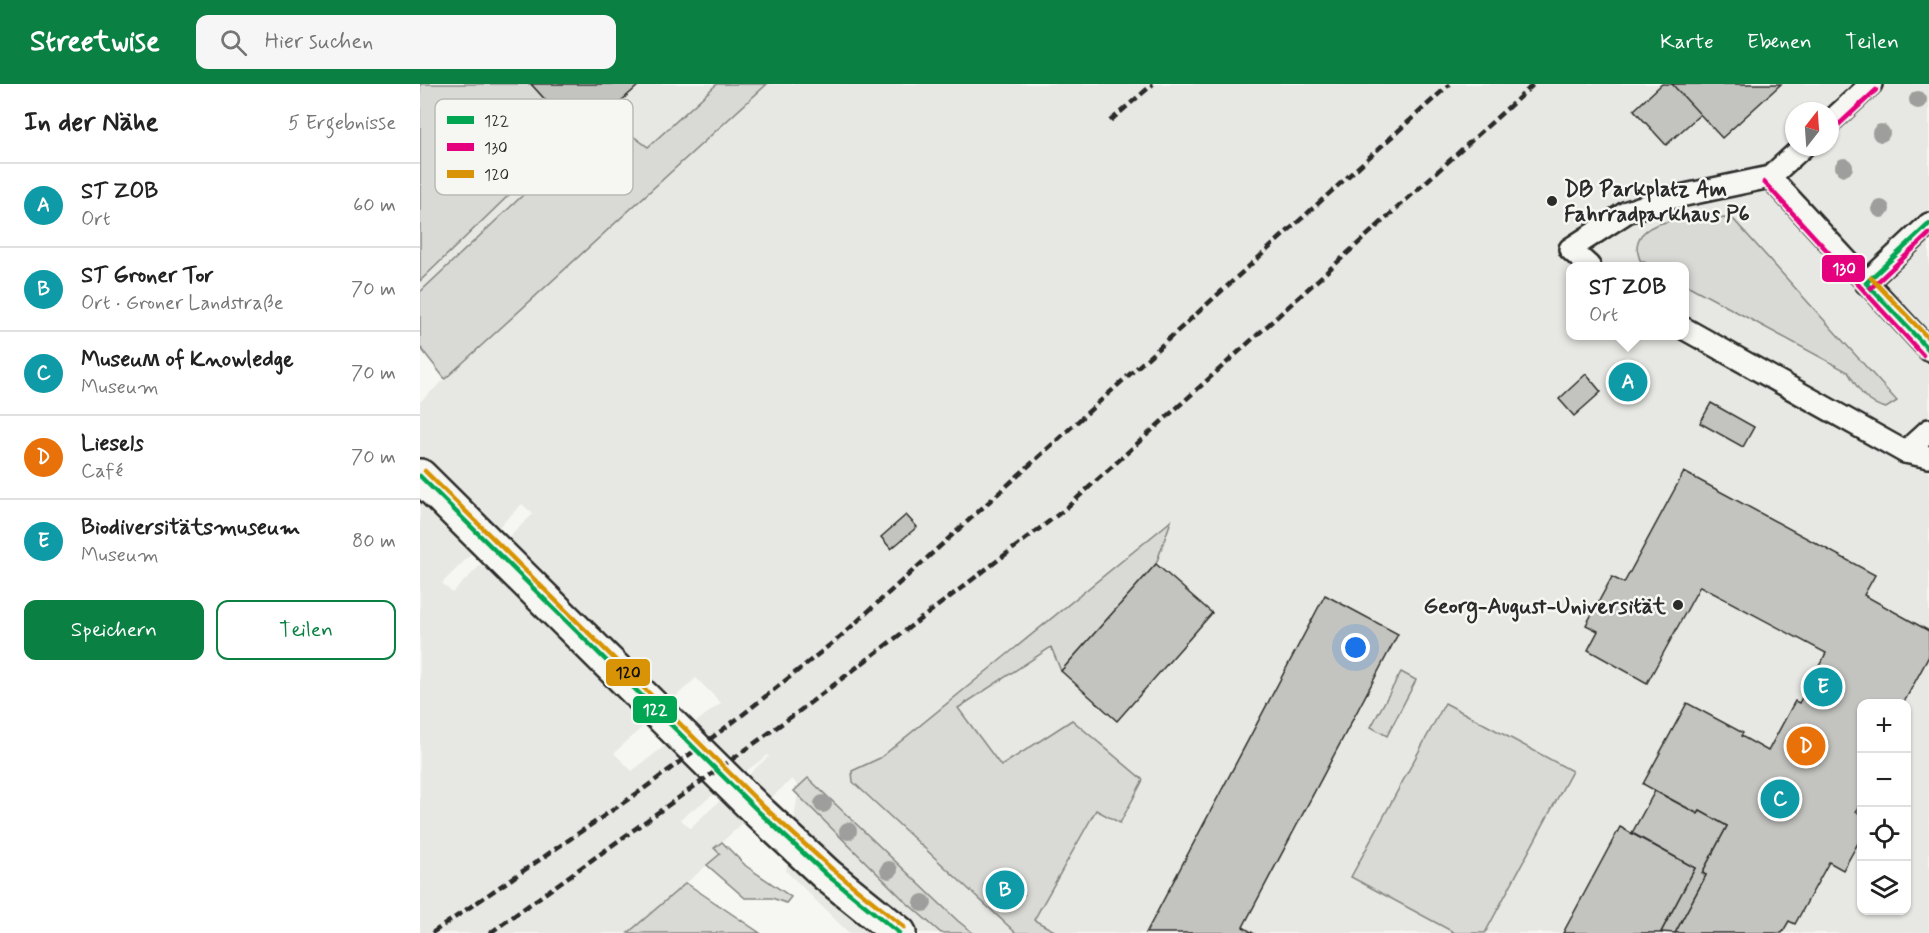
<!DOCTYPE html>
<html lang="de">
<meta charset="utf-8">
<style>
:root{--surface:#fff;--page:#f6f6f6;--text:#222;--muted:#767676;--line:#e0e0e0;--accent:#0b8043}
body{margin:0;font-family:Mynerve,sans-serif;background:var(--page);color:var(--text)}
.controls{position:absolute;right:18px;bottom:18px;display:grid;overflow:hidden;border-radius:12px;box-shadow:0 2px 4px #0004}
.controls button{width:54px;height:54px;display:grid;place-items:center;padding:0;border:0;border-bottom:2px solid var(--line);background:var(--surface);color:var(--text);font:30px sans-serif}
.compass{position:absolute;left:1365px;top:18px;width:54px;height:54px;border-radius:50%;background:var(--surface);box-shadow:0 2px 4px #0004;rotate:17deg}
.you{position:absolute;left:936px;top:564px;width:21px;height:21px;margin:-15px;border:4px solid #fff;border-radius:50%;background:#1a73e8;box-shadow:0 0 0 9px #1a73e833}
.badge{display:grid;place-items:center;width:39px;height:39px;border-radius:50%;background:var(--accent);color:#fff;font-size:20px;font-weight:700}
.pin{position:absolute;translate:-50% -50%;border:3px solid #fff;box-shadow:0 2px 6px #0006}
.popup{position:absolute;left:1146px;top:178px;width:123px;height:78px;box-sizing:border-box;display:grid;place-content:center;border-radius:12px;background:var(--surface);filter:drop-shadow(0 2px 4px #0005);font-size:20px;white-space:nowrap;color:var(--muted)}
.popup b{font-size:22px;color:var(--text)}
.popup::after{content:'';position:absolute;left:50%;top:100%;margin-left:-12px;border:12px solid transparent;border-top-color:var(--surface)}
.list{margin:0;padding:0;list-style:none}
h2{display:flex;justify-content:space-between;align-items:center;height:78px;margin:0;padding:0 24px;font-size:26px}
h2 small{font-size:20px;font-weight:400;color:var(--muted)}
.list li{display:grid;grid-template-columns:39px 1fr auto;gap:18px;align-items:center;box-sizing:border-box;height:84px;padding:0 24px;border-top:2px solid var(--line)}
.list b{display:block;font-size:22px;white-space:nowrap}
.list p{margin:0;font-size:20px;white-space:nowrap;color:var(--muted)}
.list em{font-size:20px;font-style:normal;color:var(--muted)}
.actions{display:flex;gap:12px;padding:18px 24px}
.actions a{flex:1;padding:14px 0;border:2px solid var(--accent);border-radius:12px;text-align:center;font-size:21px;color:var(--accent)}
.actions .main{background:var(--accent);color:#fff}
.icon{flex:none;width:33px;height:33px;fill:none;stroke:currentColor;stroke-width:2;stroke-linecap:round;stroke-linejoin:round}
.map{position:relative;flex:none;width:1509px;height:849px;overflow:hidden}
header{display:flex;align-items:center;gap:36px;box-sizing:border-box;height:84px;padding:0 30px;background:var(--accent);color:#fff}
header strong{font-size:28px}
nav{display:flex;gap:33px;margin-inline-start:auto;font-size:21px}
.search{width:420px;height:54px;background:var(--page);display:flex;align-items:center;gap:15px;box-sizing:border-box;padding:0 21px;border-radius:12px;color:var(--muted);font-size:22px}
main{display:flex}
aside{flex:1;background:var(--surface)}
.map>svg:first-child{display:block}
.built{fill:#e7e7e3;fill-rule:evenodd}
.green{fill:#d9d9d5;stroke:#828280;stroke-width:1.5}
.building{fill:#c3c3c0;stroke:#2b2b2b;stroke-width:1.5}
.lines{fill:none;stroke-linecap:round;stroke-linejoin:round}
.lane-casing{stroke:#2b2b2b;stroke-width:26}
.primary-casing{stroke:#2b2b2b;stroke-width:38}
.lane{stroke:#f6f6f2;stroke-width:21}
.primary{stroke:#f6f6f2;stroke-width:33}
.rail{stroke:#2b2b2b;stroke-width:4.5;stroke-dasharray:9 4.5;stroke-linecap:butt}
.bus-1-casing{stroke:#f6f6f2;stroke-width:9}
.bus-2-casing{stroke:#f6f6f2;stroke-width:9}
.bus-3-casing{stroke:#f6f6f2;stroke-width:9}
.bus-1{stroke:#00a651;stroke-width:4.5}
.bus-2{stroke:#e5007d;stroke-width:4.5}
.bus-3{stroke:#d89406;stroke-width:4.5}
.tree{fill:#9e9e9c}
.poi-dot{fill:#2b2b2b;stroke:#f6f6f2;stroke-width:2}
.labels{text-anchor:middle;stroke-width:5;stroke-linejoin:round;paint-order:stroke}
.poi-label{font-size:22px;font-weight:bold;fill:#2b2b2b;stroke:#f6f6f2;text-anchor:start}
.key{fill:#f6f6f2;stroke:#b9b9b6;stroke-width:1.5}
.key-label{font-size:16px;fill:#2b2b2b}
.line-badge{stroke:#f6f6f2;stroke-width:2}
.badge-label{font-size:16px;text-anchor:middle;font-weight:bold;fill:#fff}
.pale-badge-label{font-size:16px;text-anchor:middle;font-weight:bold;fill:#111}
</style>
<header>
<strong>Streetwise</strong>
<div class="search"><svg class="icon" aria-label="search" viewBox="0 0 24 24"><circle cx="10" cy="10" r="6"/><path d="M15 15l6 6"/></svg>Hier suchen</div>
<nav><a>Karte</a><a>Ebenen</a><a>Teilen</a></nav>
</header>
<main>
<aside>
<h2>In der Nähe<small>5 Ergebnisse</small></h2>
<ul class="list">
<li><span class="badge" style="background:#0f9aa8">A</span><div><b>ST ZOB</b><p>Ort</p></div><em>60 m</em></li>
<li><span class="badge" style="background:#0f9aa8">B</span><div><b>ST Groner Tor</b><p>Ort · Groner Landstraße</p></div><em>70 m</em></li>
<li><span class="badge" style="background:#0f9aa8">C</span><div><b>Museuʍ of Knowledge</b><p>Museum</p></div><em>70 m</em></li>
<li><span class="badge" style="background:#e8710a">D</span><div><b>Liesels</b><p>Café</p></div><em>70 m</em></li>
<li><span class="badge" style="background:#0f9aa8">E</span><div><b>Biodiversitätsmuseum</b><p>Museum</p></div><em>80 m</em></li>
</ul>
<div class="actions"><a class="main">Speichern</a><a>Teilen</a></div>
</aside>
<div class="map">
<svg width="1509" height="849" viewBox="0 0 1509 849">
<rect width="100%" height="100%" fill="#f6f6f2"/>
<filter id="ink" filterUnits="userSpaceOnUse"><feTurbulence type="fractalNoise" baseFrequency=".0167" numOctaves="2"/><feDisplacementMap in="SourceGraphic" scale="12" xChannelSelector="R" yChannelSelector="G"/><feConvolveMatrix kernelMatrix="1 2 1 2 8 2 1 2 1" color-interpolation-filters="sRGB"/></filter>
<g filter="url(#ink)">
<!-- built -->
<path class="built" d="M0 0H1509V849H429L366 787 379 703 372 695 295 764 300 770 208 849H0V318L25 295 0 263ZM1374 27H1410V63H1374ZM1151 182H1265V252H1151ZM102 420 113 430 32 509 22 499ZM276 594 301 619 212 687 194 669ZM1442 620H1486V826H1442ZM348 671 349 672 270 744 260 735Z"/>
<!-- green -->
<g class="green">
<polygon points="0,0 111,0 171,66 118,83 0,197"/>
<polygon points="297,0 347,0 25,295 0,263 0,208 120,95 178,73 210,50 228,63"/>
<path d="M1307 134 1314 136 1477 317 1466 324C1445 319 1439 306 1428 288L1265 200V182H1232L1220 176C1219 173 1217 166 1217 162 1221 130 1284 135 1307 134Z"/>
<polygon points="751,437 736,480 641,587 631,563 538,624 581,682 652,636 723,696 700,739 676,726 614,836 638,849 596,849 433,698 432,687 460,674"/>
<polygon points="981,588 996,596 967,652 951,643"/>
<polygon points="1025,619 1152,687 1065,849 1035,849 931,793"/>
<polygon points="388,694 538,837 553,849 521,849 487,819 374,707"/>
<polygon points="302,758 326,782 371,813 366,819 352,814 325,814 287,781 300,770 294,764"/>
<polygon points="266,799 340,849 208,849"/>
</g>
<!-- building -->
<g class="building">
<polygon points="111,0 220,0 160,54"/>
<polygon points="1242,0 1260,0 1285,26 1246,61 1214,26"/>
<polygon points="1252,0 1361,0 1302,54"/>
<polygon points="1208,287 1218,293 1209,308 1199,302"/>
<polygon points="1166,290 1181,308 1154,332 1139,315"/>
<polygon points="1291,319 1334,343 1323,363 1280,339"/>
<polygon points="1264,388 1455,491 1444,511 1509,547 1509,572 1483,620 1442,620 1442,718 1436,728 1442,731 1442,752 1423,786 1409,778 1375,840 1369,837 1362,849 1255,849 1286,791 1282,789 1307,742 1280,727 1278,730 1223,700 1267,619 1323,649 1321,652 1348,667 1375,617 1379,619 1406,569 1280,502 1227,599 1168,566 1178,547 1166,541 1192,493 1204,499"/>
<polygon points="486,431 497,443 471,465 461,453"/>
<polygon points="736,480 792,529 697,637 641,587"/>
<polygon points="905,511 978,550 823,843 833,849 726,849"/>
<polygon points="1235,707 1278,730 1280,727 1307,742 1282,789 1286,791 1255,849 1241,848 1275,784 1212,749"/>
<polygon points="1200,743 1275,784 1241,848 1243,849 1143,849"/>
<polygon points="577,787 604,810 592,825 564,802"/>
</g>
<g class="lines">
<defs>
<g id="lane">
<polyline points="1410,38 1451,0"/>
<polyline points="1350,93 1509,266"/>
<polyline points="1169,182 1150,165 1207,128 1246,115 1350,93 1383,63"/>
<polyline points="1446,199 1509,140"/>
<polyline points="1265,245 1485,368 1509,373"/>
<polyline points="1485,368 1509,346"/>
</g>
<polyline id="primary" points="0,392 340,729 407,791 479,849"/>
</defs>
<!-- lane casing -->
<use href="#lane" class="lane-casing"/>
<!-- primary casing -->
<use href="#primary" class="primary-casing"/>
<!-- lane -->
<use href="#lane" class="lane"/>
<!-- primary -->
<use href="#primary" class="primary"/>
<!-- rail -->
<g class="rail">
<polyline points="690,37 733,0"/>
<polyline points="12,849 222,706 321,632 421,552 1030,0"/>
<polyline points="70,849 378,628 644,426 1114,0"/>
</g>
<defs>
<g id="bus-1">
<polyline points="1446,199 1509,266"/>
<polyline points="1446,199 1509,140"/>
<polyline points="0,392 340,729 407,791 479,849"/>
</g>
<g id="bus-2">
<polyline points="1415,44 1456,6"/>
<polyline points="1344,98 1503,271"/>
<polyline points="1451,204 1509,150"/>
</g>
<g id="bus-3">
<polyline points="1451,194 1509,255"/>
<polyline points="5,387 345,724 412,785 484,843"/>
</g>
</defs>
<!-- bus-1 casing -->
<use href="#bus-1" class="bus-1-casing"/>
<!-- bus-2 casing -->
<use href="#bus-2" class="bus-2-casing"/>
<!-- bus-3 casing -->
<use href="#bus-3" class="bus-3-casing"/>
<!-- bus-1 -->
<use href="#bus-1" class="bus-1"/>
<!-- bus-2 -->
<use href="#bus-2" class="bus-2"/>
<!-- bus-3 -->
<use href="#bus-3" class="bus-3"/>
</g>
<!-- trees -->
<g class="tree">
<circle cx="1498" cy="16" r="9"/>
<circle cx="1461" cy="49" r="9"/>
<circle cx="1424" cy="83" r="9"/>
<circle cx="1461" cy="125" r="9"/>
<circle cx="403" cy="720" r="9"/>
<circle cx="428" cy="747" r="9"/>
<circle cx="469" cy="786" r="9"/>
<circle cx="503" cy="819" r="9"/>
</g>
</g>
<!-- markers -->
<g class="poi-dot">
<circle cx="1132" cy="117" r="6"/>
<circle cx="1258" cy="521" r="6"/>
</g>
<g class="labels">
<!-- poi labels -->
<g class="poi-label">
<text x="1144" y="112">DB Parkplatz Am<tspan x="1144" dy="25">Fahrradparkhaus P6</tspan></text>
<text x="1246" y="529" text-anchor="end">Georg-August-Universität</text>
</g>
</g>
<!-- legend -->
<rect x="15" y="15" width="198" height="96" rx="9" class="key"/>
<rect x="27" y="32" width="27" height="8" fill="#00a651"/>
<rect x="27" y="59" width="27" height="8" fill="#e5007d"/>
<rect x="27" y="86" width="27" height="8" fill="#d89406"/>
<g class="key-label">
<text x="64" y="42">122</text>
<text x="64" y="69">130</text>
<text x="64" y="96">120</text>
</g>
<g class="line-badge">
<rect x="1401" y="170" width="45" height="29" rx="6" fill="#e5007d"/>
<rect x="185" y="574" width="46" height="29" rx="6" fill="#d89406"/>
<rect x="212" y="611" width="46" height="29" rx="6" fill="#00a651"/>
</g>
<g class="badge-label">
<text x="1424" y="190">130</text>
<text x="235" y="631">122</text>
</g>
<g class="pale-badge-label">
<text x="208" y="594">120</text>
</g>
</svg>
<div class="controls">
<button>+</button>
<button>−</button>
<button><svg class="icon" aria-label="locate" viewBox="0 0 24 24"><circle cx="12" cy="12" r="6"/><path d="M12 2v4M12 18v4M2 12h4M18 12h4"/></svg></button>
<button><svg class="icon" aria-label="layers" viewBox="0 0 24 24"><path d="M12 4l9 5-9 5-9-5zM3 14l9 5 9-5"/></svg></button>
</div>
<svg class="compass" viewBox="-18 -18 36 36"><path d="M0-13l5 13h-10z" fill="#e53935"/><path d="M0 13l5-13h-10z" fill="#767676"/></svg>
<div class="you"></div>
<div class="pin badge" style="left:1208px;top:298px;background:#0f9aa8">A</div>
<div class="popup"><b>ST ZOB</b>Ort</div>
<div class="pin badge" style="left:585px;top:806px;background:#0f9aa8">B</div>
<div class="pin badge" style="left:1360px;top:715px;background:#0f9aa8">C</div>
<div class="pin badge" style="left:1386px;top:662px;background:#e8710a">D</div>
<div class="pin badge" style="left:1403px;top:603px;background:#0f9aa8">E</div>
</div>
</main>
